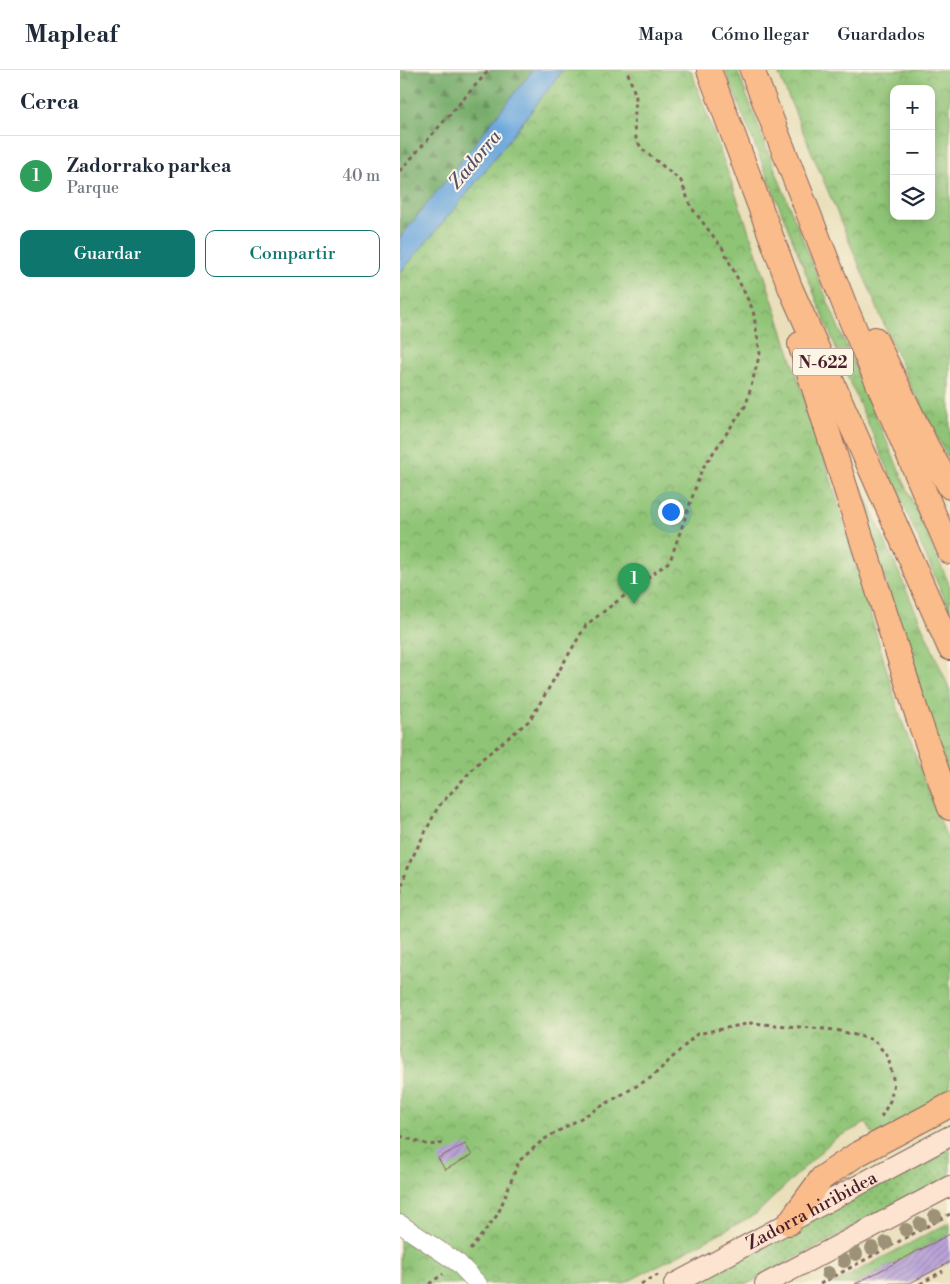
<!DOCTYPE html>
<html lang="es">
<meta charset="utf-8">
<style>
:root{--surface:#fff;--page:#f6f6f7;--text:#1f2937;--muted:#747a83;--line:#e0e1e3;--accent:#0f766e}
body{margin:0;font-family:"Libre Bodoni",serif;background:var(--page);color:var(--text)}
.controls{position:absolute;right:15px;top:15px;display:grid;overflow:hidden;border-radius:10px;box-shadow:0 2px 12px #0003}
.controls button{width:45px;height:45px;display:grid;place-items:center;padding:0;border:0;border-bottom:1px solid var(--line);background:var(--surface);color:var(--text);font:25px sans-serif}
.you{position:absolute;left:270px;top:441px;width:18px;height:18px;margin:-12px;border:4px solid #fff;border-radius:50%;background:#1a73e8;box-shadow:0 0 0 8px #1a73e833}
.badge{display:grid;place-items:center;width:32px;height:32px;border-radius:50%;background:var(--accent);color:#fff;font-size:16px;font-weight:700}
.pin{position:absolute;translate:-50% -41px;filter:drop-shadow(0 1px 2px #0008)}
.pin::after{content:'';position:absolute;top:26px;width:18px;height:15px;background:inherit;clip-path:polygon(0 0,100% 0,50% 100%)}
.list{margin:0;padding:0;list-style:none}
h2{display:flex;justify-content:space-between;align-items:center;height:65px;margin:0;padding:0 20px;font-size:21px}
h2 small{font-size:16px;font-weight:400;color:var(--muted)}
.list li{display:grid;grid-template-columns:32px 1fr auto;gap:15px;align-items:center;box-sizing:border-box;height:80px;padding:0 20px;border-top:1px solid var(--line)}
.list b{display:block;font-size:19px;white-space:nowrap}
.list p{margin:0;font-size:16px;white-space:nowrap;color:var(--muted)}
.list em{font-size:16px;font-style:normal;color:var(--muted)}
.actions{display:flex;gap:10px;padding:15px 20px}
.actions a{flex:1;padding:11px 0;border:1px solid var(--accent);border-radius:10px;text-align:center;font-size:18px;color:var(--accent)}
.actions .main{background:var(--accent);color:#fff}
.icon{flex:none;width:28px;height:28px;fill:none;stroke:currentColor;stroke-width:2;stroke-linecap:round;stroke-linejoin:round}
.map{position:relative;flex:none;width:550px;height:1214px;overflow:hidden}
header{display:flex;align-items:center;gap:30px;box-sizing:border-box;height:70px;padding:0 25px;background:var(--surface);border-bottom:1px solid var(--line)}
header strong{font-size:24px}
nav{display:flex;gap:28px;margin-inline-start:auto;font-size:18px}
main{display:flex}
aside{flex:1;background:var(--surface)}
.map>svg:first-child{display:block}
.grass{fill:url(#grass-tufts);stroke:#6c7250}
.forest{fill:url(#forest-firs);stroke:#5e6449}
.park{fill:url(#park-crowns);stroke:#6c7250;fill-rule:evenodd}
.garden{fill:url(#garden-dots);stroke:#6c7250}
.water{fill:#6ca8dd;stroke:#5b6484}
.building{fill:url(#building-hatch)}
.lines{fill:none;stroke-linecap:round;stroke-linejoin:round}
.tertiary-casing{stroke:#82625d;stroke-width:19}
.secondary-casing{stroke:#82625d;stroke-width:22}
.trunk-casing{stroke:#82625d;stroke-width:26}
.path{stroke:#82625d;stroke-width:3;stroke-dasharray:4 4;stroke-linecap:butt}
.tertiary{stroke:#fff;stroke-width:18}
.secondary{stroke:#fde4d0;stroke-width:20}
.trunk{stroke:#f9bc8a;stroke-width:24}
.tree{fill:#9d9178}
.labels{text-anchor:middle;stroke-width:4;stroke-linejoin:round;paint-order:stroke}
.shield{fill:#fcf5e5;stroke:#7f5f63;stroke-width:1}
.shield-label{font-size:16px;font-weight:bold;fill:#4a1f2b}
.street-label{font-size:18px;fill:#4a1f2b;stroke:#fcf5e5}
.water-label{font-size:19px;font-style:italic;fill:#564f69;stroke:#fcf5e5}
</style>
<header>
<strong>Mapleaf</strong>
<nav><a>Mapa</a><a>Cómo llegar</a><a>Guardados</a></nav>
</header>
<main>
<aside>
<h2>Cerca<small></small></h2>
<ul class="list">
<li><span class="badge" style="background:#2e9e5b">1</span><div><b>Zadorrako parkea</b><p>Parque</p></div><em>40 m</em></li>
</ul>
<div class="actions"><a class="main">Guardar</a><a>Compartir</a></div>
</aside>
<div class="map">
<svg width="550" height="1214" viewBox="0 0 550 1214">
<defs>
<pattern id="grass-tufts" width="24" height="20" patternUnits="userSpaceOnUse" patternTransform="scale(1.25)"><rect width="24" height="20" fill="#8fc476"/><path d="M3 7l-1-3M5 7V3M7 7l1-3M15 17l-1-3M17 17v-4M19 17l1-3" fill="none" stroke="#779f61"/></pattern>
<pattern id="forest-firs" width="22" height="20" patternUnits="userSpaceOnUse" patternTransform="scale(1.25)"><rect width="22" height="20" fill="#73aa67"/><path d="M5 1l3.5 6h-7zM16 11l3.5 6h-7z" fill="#608a55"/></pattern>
<pattern id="park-crowns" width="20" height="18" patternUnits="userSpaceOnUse" patternTransform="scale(1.25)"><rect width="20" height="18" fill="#8fc476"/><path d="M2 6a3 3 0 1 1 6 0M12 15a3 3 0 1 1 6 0" fill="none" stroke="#779f61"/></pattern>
<pattern id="garden-dots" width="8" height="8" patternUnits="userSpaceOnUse" patternTransform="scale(1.25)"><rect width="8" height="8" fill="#8fc476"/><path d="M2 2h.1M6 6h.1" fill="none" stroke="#779f61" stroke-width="1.8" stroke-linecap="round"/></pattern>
<pattern id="building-hatch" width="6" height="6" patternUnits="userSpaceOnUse" patternTransform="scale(1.25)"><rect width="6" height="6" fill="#b9a3d8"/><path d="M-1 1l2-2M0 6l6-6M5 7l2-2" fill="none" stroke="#9884af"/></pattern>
</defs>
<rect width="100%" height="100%" fill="#fcf5e5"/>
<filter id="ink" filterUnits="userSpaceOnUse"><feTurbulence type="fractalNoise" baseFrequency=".02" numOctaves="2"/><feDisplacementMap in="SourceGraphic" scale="10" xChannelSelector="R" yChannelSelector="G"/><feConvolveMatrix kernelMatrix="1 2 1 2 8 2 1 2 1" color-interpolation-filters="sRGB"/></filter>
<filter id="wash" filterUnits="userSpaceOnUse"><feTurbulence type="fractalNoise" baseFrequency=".0096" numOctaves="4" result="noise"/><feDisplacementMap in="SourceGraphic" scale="20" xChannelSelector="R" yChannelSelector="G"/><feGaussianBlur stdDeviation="1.12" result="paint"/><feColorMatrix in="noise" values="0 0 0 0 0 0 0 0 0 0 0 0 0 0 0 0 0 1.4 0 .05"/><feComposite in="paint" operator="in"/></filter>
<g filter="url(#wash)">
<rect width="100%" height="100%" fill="#e9dfba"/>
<!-- grass -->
<g class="grass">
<path d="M325 0H337C402 174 474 346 550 516V542L443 296Z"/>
<polygon points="461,416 550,620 550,717 459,427"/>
<polygon points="550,1152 550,1164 455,1214 433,1214"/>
</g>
<!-- forest -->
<polygon class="forest" points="0,0 133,0 0,168"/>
<!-- park -->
<g class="park">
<polygon points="163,0 291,0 361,195 434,419 501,649 550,776 550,1027 475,1067 466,1053 434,1069 356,1144 223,1214 0,1214 0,203 66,125"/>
<path d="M377 0H550V392L508 311ZM494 19H531V146H494Z"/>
</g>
<!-- garden -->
<polygon class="garden" points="550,1076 550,1106 347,1214 289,1214"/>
<!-- water -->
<polygon class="water" points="133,0 163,0 66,125 0,203 0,168"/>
<g id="blocks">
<!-- building -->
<g class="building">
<polygon points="65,1074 72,1085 45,1100 38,1088"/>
<polygon points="550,1164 550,1192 510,1213 455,1214"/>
</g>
</g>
</g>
<g filter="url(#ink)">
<use href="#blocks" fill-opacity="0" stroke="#82625d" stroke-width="1"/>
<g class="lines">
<defs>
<polyline id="tertiary" points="0,1154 58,1193 78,1214"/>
<g id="secondary">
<path id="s1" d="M274 1214 550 1066"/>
<polyline points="365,1214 550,1116"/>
</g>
<g id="trunk">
<polyline points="309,0 390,217 550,578"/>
<polyline points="352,0 445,236 550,482"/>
<polyline points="475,269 527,377 550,417"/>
<polyline points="400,274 518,647 550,738"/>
<polyline points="389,1153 422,1108 456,1085 550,1035"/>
</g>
</defs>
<!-- tertiary casing -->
<use href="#tertiary" class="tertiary-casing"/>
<!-- secondary casing -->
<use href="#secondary" class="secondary-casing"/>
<!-- trunk casing -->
<use href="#trunk" class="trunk-casing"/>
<!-- path -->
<g class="path">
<polyline points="0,101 89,0"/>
<polyline points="0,823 7,798 38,737 82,689 130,650 186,555 270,491 302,399 346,335 360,283 353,240 323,179 291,137 281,111 241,78 236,68 234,57 236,27 227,0"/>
<polyline points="0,1066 29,1075 46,1073"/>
<polyline points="70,1180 98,1144 119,1091 143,1070 252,1007 297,964 351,953 436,960 474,970 488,987 494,1013 490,1031 481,1047"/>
<polyline points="29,1214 43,1204"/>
<polyline points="241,1214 258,1205"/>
<polyline points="420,1214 550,1144"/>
<polyline points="520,1214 543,1201"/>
</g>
<!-- tertiary -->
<use href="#tertiary" class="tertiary"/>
<!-- secondary -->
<use href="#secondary" class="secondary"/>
<!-- trunk -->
<use href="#trunk" class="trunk"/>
</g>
<!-- trees -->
<g class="tree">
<circle cx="535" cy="1146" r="7"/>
<circle cx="520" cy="1154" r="7"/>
<circle cx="506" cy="1160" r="7"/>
<circle cx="486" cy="1173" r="7"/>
<circle cx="472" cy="1178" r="7"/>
<circle cx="456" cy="1184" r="7"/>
<circle cx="444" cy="1191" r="7"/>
<circle cx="428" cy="1203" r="7"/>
</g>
</g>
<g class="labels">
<!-- shield labels -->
<rect class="shield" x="393" y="278.5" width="60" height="27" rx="4"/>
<g class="shield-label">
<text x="423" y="298">N-622</text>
</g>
<!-- street labels -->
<g class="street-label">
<text dy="6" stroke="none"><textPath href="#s1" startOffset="156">Zadorra hiribidea</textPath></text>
</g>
<!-- water labels -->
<g class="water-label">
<text transform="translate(74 89) rotate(-50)" y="7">Zadorra</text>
</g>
</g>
</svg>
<div class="controls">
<button>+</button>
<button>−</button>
<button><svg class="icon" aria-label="layers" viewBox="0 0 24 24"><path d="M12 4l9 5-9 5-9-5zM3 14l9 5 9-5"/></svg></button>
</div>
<div class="you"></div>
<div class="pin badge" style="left:234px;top:534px;background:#2e9e5b">1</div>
</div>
</main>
